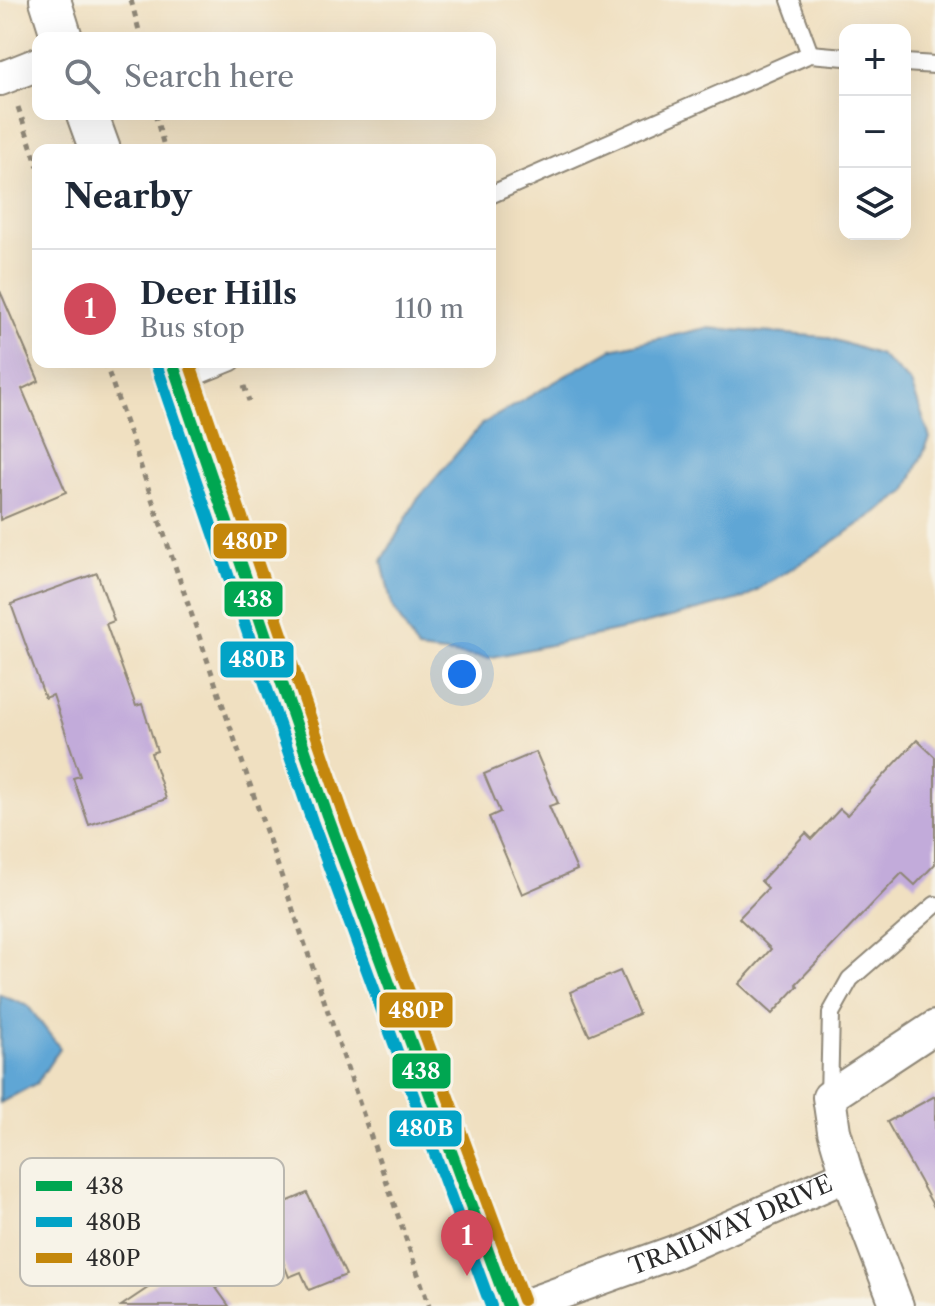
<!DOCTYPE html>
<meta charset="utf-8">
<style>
:root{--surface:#fff;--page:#f2f2f3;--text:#1f2937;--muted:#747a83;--line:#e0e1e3;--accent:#d1495b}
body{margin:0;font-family:"Libre Caslon Text",serif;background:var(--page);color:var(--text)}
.controls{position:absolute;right:24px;top:24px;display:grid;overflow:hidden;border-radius:16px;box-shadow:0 8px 32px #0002}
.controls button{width:72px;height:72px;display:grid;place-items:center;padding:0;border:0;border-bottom:2px solid var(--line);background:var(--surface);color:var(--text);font:40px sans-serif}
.you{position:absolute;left:462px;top:674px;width:28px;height:28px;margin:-20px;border:6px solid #fff;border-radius:50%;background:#1a73e8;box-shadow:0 0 0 12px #1a73e833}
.badge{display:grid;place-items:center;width:52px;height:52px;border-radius:50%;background:var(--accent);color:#fff;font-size:26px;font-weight:700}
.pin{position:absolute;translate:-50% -66px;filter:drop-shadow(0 2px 4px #0008)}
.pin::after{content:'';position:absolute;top:42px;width:28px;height:24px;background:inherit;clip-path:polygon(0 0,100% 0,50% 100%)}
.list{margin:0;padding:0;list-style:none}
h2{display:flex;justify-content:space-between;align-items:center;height:104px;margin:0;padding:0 32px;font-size:34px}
h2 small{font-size:26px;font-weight:400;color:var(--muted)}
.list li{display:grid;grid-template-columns:52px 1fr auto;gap:24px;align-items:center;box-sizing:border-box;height:120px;padding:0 32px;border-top:2px solid var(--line)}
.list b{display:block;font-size:30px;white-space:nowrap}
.list p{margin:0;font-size:26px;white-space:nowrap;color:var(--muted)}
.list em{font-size:26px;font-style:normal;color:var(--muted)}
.icon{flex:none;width:44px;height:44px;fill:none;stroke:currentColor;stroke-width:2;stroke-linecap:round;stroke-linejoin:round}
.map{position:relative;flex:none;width:935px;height:1306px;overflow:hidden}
.search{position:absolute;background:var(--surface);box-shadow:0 8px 32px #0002;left:32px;top:32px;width:464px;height:88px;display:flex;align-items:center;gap:20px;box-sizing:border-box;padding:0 28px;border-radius:16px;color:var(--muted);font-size:30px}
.panel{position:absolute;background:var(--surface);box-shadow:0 8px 32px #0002;left:32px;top:144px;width:464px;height:224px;border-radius:16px}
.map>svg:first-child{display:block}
.water{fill:#5ea6d5;stroke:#446880;stroke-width:2}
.building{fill:#c2abda}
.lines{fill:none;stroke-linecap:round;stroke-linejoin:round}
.service-casing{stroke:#8e8676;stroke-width:20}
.minor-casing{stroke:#8e8676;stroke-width:36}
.tertiary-casing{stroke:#8e8676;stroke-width:44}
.path{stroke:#8e8676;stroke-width:5;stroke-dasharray:6 6;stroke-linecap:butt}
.service{stroke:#fff;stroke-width:16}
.minor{stroke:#fff;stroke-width:32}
.tertiary{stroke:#fff;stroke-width:40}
.bus-1-casing{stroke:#f7f3e8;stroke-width:18}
.bus-2-casing{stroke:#f7f3e8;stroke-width:18}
.bus-3-casing{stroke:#f7f3e8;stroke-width:18}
.bus-1{stroke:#00a651;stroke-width:12}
.bus-2{stroke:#02a3c6;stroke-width:12}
.bus-3{stroke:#c4870b;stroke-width:12}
.labels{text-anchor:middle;stroke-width:7;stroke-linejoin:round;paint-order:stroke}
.street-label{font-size:24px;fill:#2b2b2b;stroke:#f7f3e8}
.key{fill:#f7f3e8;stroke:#bab7af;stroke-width:2}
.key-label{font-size:22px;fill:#2b2b2b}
.line-badge{stroke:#f7f3e8;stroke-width:3}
.badge-label{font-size:22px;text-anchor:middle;font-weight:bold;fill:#fff}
</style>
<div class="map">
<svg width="935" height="1306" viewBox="0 0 935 1306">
<rect width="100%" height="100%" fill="#f7f3e8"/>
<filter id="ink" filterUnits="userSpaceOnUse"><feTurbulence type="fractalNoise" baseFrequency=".0125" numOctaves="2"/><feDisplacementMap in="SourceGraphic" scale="16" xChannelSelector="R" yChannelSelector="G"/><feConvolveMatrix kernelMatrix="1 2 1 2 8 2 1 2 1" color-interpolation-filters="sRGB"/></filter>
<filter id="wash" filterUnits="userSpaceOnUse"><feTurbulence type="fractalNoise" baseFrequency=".006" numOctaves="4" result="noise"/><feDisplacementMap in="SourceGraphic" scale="32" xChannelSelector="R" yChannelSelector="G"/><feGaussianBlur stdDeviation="1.8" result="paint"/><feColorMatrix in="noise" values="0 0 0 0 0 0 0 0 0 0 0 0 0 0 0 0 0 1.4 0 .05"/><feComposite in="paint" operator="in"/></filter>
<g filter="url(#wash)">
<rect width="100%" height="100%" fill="#f0e0c1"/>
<!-- water -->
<g class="water">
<polygon points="706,328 826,337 880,355 911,383 930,438 906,492 823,549 744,598 625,629 488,658 418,650 392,606 382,561 416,501 482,424 612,349"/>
<polygon points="0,995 28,1006 60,1048 37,1083 0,1103"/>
</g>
<g id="blocks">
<!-- building -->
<g class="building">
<polygon points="0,291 39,381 22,389 66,492 0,520"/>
<polygon points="97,573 114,621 106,624 136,706 142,704 157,751 151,753 166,799 89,825 73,778 80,776 53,695 45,698 11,604"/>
<polygon points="917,740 935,757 935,864 915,885 902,873 796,984 798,986 772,1014 739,984 771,949 739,918 768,888 761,881 806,833 812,839 840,809 847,815"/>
<polygon points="536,752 558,803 549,806 577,870 522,894 489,817 500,812 484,774"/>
<polygon points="620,971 639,1014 589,1035 570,992"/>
<polygon points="935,1096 935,1209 887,1122"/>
<polygon points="307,1193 346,1275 309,1290 301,1272 289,1277 283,1262 261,1271 240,1222"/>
<polygon points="194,1257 229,1306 121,1306"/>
</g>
</g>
</g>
<g filter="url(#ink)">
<use href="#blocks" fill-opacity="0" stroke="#8e8676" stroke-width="2"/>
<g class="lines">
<defs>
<g id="service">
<polyline points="790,0 810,54"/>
<polyline points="905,63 935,65"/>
<polyline points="490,195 810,54 845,57"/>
<polyline points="180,383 232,362"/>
<polyline points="829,1097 831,1013 850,979 935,905"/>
</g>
<g id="minor">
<polyline points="0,79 38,64"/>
<polyline points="847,1175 834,1131 829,1097 935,1027"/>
<path id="s1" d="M524 1306 674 1252 847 1175 897 1306"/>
</g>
<g id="tertiary">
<polyline points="50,0 62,38"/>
<polyline points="87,114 100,150"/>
<polyline points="172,362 327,815 508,1306"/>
</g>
</defs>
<!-- service casing -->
<use href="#service" class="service-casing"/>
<!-- minor casing -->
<use href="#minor" class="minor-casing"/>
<!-- tertiary casing -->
<use href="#tertiary" class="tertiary-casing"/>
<!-- path -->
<g class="path">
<polyline points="131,0 141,38"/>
<polyline points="18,107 38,167"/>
<polyline points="155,114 165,150"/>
<polyline points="105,362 429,1306"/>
<polyline points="244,386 249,401"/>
</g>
<!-- service -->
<use href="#service" class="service"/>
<!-- minor -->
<use href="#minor" class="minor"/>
<!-- tertiary -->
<use href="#tertiary" class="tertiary"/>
<defs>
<polyline id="bus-1" points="172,362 327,815 508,1306"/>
<polyline id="bus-2" points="157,367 312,821 491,1306"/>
<polyline id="bus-3" points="189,362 342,810 523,1300"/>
</defs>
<!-- bus-1 casing -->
<use href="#bus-1" class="bus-1-casing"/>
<!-- bus-2 casing -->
<use href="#bus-2" class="bus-2-casing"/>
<!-- bus-3 casing -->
<use href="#bus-3" class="bus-3-casing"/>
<!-- bus-1 -->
<use href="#bus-1" class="bus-1"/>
<!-- bus-2 -->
<use href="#bus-2" class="bus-2"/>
<!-- bus-3 -->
<use href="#bus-3" class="bus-3"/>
</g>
</g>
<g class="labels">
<!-- street labels -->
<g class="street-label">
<text dy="8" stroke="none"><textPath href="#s1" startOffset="222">TRAILWAY DRIVE</textPath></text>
</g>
</g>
<!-- legend -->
<rect x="20" y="1158" width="264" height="128" rx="12" class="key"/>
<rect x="36" y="1181" width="36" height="10" fill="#00a651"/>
<rect x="36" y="1217" width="36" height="10" fill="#02a3c6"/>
<rect x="36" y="1253" width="36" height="10" fill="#c4870b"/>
<g class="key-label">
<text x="86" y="1194">438</text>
<text x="86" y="1230">480B</text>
<text x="86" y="1266">480P</text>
</g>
<g class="line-badge">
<rect x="212" y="522" width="76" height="38" rx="8" fill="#c4870b"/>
<rect x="223" y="580" width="61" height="38" rx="8" fill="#00a651"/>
<rect x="219" y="640" width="76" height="39" rx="8" fill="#02a3c6"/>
<rect x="378" y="991" width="76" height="38" rx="8" fill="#c4870b"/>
<rect x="391" y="1052" width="61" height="38" rx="8" fill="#00a651"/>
<rect x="388" y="1109" width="75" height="39" rx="8" fill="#02a3c6"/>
</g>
<g class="badge-label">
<text x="250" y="549">480P</text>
<text x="253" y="607">438</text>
<text x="257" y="667">480B</text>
<text x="416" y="1018">480P</text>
<text x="421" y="1079">438</text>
<text x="425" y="1136">480B</text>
</g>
</svg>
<div class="controls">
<button>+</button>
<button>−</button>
<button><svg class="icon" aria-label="layers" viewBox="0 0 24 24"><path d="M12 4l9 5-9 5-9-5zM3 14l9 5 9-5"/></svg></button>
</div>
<div class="you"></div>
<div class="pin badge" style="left:467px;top:1276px">1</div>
<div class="search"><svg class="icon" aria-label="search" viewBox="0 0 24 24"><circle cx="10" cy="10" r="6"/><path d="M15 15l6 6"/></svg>Search here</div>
<section class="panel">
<h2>Nearby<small></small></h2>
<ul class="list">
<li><span class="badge">1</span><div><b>Deer Hills</b><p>Bus stop</p></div><em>110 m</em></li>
</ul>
</section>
</div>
